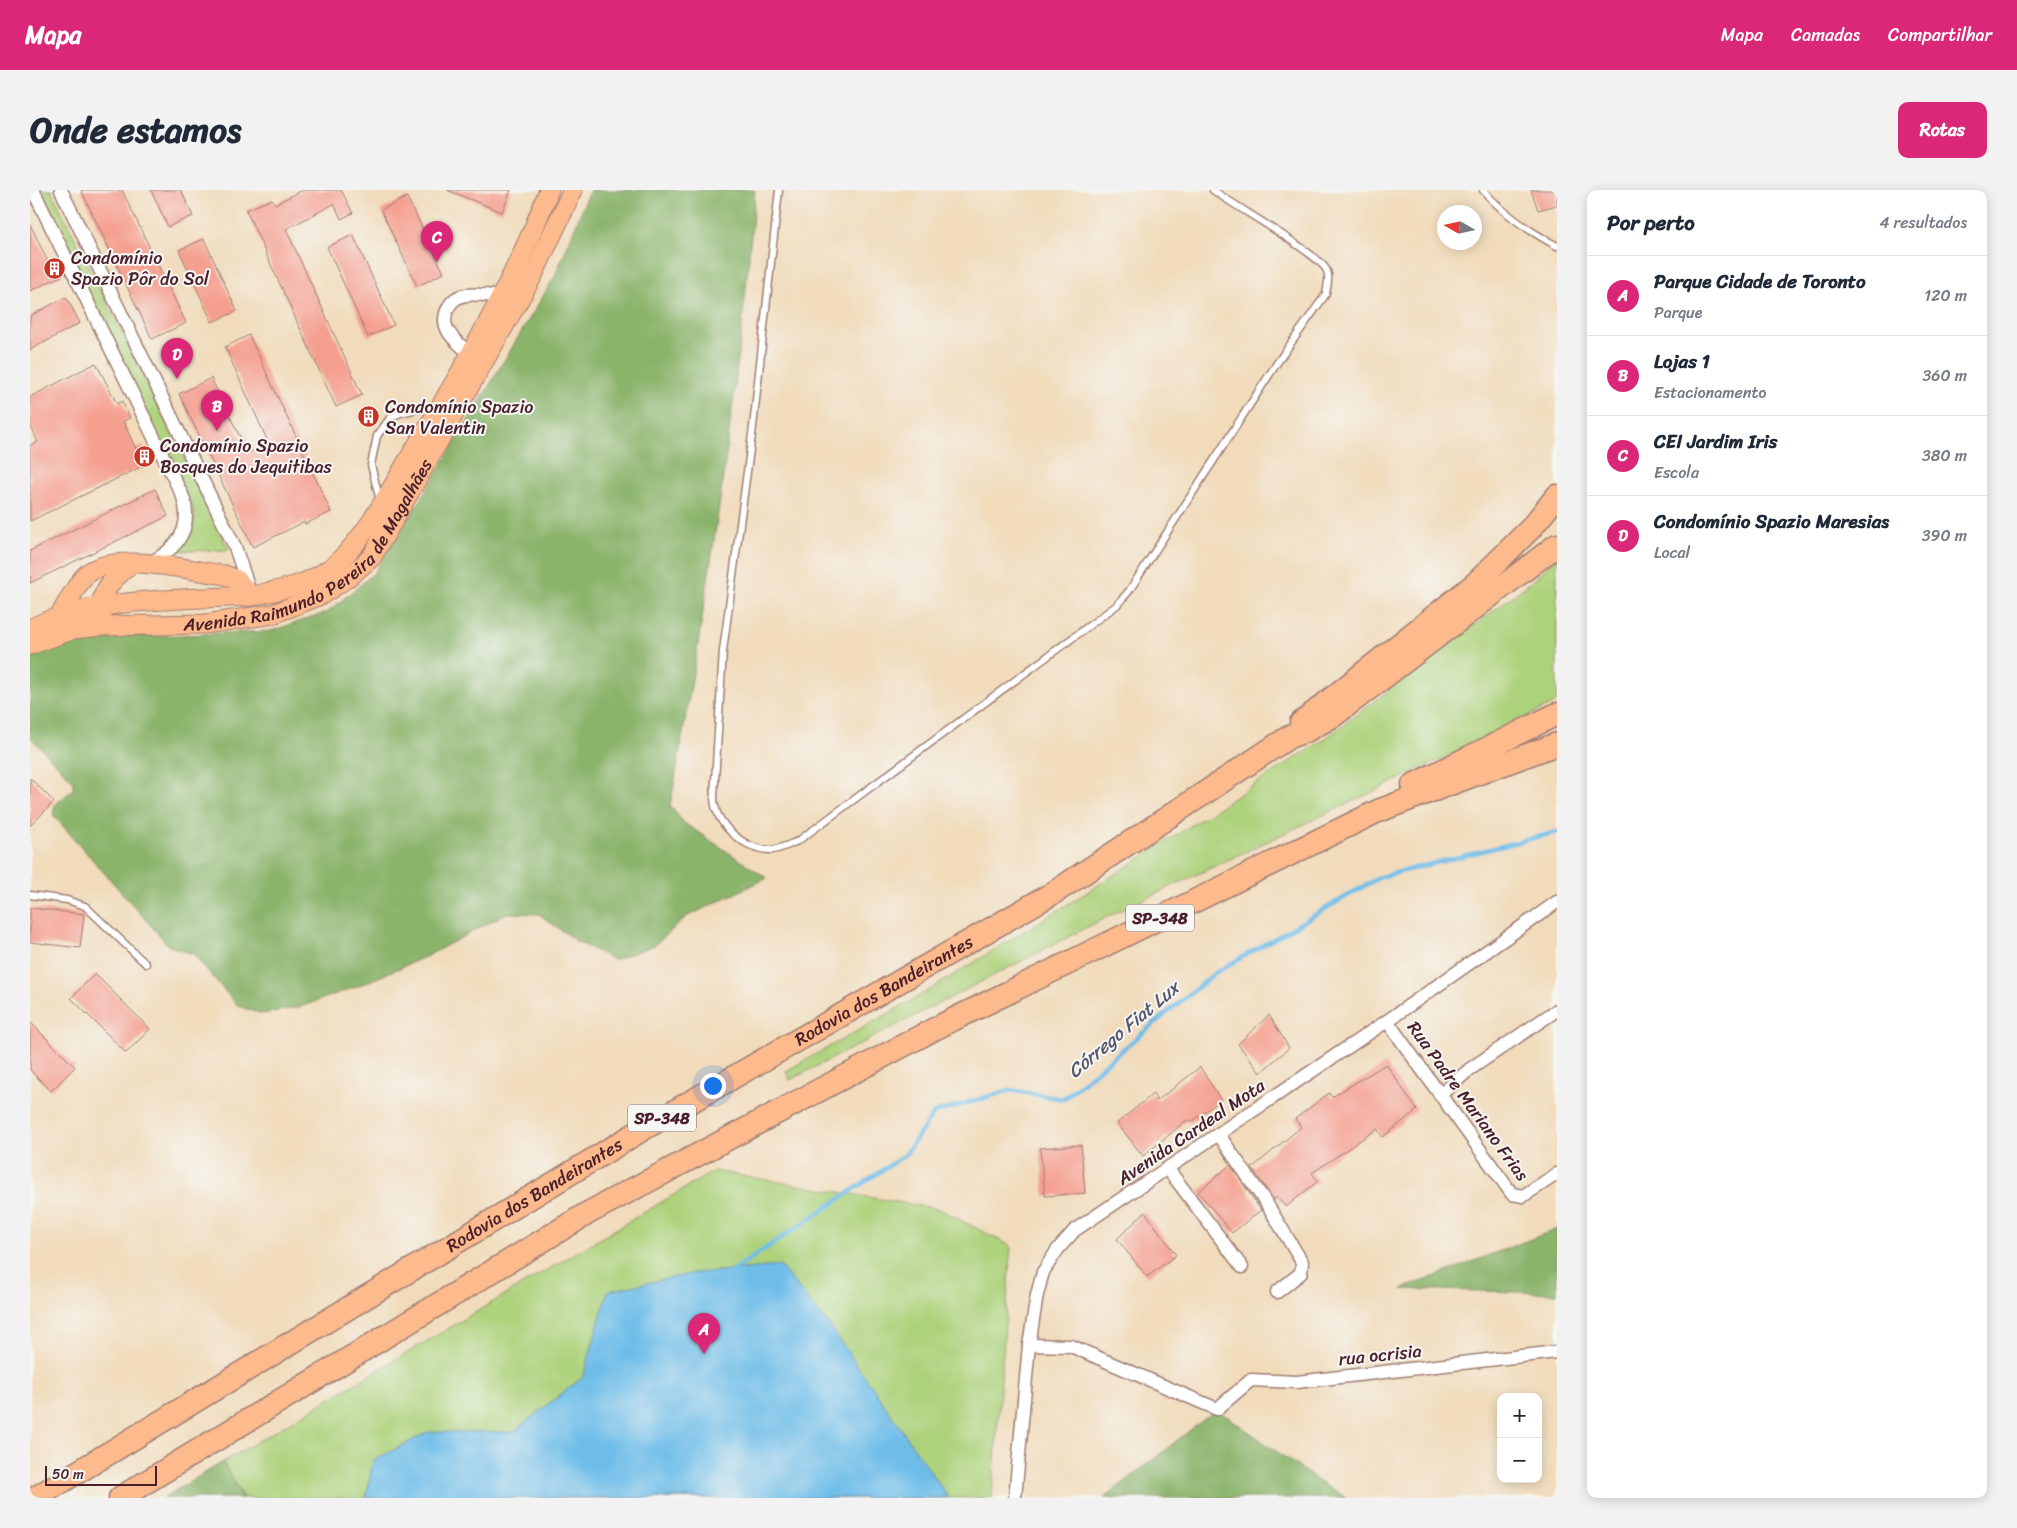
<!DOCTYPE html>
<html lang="pt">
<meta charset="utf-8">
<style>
:root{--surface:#fff;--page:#f2f2f3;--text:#1f2937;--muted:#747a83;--line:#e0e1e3;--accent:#db2777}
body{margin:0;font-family:Sriracha,sans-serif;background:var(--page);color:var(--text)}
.controls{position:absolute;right:15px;bottom:15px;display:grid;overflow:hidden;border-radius:10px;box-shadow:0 2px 12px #0003}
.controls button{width:45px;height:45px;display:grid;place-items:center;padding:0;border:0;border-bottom:1px solid var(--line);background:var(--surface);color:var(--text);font:25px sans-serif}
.compass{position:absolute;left:1407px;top:15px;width:45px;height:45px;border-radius:50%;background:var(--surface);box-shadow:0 2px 12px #0003;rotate:279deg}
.scale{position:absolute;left:15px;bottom:12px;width:112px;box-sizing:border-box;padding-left:5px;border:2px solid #4a1f2b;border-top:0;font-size:14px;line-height:18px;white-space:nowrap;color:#4a1f2b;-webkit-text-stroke:4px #f6f6f2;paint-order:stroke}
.you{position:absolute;left:682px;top:895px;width:18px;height:18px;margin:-12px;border:4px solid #fff;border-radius:50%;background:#1a73e8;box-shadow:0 0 0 8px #1a73e833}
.badge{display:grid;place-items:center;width:32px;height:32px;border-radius:50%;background:var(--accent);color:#fff;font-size:16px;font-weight:700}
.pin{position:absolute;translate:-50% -41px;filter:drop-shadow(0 1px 2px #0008)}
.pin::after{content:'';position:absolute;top:26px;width:18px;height:15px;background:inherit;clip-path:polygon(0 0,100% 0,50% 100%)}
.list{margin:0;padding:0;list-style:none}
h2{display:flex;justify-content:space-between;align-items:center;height:65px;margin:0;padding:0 20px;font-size:21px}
h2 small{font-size:16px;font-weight:400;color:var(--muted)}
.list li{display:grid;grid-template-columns:32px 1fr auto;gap:15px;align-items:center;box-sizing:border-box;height:80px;padding:0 20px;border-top:1px solid var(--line)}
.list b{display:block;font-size:19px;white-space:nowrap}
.list p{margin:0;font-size:16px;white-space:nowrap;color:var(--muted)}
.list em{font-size:16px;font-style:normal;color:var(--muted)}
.map{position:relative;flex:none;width:1527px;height:1308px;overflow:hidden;border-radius:10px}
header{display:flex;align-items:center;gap:30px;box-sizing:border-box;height:70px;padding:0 25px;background:var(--accent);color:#fff}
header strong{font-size:24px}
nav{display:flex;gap:28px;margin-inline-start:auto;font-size:18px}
.intro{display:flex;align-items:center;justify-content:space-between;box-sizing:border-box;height:120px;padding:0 30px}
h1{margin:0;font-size:35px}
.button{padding:12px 22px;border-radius:10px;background:var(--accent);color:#fff;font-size:18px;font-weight:700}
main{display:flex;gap:30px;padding:0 30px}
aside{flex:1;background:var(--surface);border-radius:10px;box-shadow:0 2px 12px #0003}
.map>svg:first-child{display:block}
.green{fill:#add27b;stroke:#7c7853}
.forest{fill:#8ab46b;stroke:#6a6a4b}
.water{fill:#6ebde9;stroke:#5c6e8a}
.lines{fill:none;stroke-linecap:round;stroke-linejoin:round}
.stream{stroke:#6ebde9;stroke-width:4.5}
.building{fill:#f59f8f}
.service-casing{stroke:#9e7d73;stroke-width:9}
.minor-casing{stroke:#9e7d73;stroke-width:15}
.primary-casing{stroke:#9e7d73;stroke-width:21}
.motorway-casing{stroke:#9e7d73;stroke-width:25}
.service{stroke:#fff;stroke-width:6}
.minor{stroke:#fff;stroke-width:12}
.primary{stroke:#fcba8d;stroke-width:19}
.motorway{stroke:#fcba8d;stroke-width:22}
.labels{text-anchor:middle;stroke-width:4;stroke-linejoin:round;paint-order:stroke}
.shield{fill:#f6f6f2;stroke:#7e6067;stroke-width:1}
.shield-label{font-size:16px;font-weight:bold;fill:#4a1f2b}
.poi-label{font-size:18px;fill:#4a1f2b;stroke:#f6f6f2;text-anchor:start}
.street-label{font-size:18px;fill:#4a1f2b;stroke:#f6f6f2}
.water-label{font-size:19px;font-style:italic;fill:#57566e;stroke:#f6f6f2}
</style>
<header>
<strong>Mapa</strong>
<nav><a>Mapa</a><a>Camadas</a><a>Compartilhar</a></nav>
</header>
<div class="intro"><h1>Onde estamos</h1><a class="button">Rotas</a></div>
<main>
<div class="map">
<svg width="1527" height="1308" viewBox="0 0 1527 1308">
<rect width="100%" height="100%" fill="#f6f6f2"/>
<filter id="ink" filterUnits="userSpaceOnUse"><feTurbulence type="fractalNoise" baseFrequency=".02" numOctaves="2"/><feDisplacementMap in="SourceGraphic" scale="10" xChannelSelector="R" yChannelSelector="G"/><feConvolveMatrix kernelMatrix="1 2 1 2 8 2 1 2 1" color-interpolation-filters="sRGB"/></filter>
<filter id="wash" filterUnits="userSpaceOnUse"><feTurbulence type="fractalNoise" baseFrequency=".0096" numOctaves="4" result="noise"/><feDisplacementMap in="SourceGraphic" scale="20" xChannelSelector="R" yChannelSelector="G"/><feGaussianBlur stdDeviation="1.12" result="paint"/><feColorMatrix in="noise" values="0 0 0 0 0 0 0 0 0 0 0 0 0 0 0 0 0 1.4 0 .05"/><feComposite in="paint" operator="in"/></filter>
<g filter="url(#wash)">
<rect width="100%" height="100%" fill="#f1dbbb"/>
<!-- green -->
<g class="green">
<path d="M7 0H21L199 360 148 361C161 347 167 334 162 315Z"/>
<polygon points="1527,366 1527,512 1389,580 1083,724 760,890 756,881 893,804 1067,696 1292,551 1505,389"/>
<polygon points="684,981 909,1019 981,1056 962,1308 213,1308 193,1272"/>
</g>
<!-- forest -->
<g class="forest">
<path d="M560 0H725C708 207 677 412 640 616L654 633 737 688 656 727 625 755 584 770 546 751 509 724 477 723 397 766 328 796 270 817 232 824 208 816 163 764 139 756 23 625 25 615 43 599V591L0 547V460L20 451 60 445 129 446 241 441 298 422 343 384 388 314 525 86Z"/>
<polygon points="1527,1039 1527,1103 1372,1099"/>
<polygon points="1187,1219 1291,1293 1317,1308 1074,1308"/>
<polygon points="193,1272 213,1308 133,1308"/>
</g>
<!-- water -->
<polygon class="water" points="750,1076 802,1139 916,1304 917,1308 336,1308 343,1271 398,1242 483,1242 553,1187 578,1101 664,1083"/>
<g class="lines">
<!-- stream -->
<polyline class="stream" points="705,1079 875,965 904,923 980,900 1033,909 1185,783 1350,687 1527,642"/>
</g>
<g id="blocks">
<!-- building -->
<g class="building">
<polygon points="51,0 92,0 156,133 122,149"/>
<polygon points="121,0 151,0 163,26 138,37"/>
<polygon points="273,0 311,0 323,23 311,29 304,14 256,39 332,205 306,217 216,20 242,9 245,14"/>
<polygon points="417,0 481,0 472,22"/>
<polygon points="1501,0 1527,0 1527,15 1508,20"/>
<polygon points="377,7 414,83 387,96 351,20"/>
<polygon points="0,34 18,72 25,68 33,85 0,101"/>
<polygon points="323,45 364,135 338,147 297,57"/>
<polygon points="174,49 207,121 182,132 149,60"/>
<polygon points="36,107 50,133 0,160 0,126"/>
<polygon points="219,145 301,322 275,334 274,332 223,357 149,204 181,188 218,263 239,254 195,157"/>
<polygon points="66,173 87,214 92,211 100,228 93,231 106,259 113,256 121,272 0,331 0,255 8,252 0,235 0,207"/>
<polygon points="125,299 138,326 0,393 0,361"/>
<polygon points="0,588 24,612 0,636"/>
<polygon points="0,718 54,724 50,758 0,752"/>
<polygon points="65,784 120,839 96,863 41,808"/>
<polygon points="1239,825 1259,858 1230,883 1208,854"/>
<polygon points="0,832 45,877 21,901 0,880"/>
<polygon points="1356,874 1387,920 1353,947 1347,939 1282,983 1288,991 1256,1017 1247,1007 1244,1010 1222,978 1271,937 1265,929 1299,903 1302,907"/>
<polygon points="1170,877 1191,910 1160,933 1157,930 1113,966 1087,933 1123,904 1127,911"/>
<polygon points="1051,955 1055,1003 1015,1006 1010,958"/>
<polygon points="1200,975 1231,1020 1202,1043 1168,1002"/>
<polygon points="1115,1022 1146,1065 1117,1087 1087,1049"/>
</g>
</g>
</g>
<g filter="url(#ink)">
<use href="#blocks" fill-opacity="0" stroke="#9e7d73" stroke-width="1"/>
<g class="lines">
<defs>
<g id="service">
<path d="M749 0 723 237 693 461 684 607C684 634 715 661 742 660 751 659 760 654 768 651L1087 415 1099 401 1247 173 1296 104C1297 96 1300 89 1297 81 1290 64 1204 16 1183 0"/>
<path d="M1453 0C1472 23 1501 42 1527 56"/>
<polyline points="350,311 341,275 347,246 360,228 370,223 406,215"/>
<polyline points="0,705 37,710 55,716 116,774"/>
</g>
<g id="minor">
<path d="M3 0 153 307C163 339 147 359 120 373"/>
<polyline points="31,0 205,357 219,399"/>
<path d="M440 164C433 157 423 150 418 141 410 126 420 107 436 105 447 103 460 106 471 107"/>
<polyline points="1357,831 1482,1004 1493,1006 1527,984"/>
<polyline points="1410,905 1440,879 1527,820"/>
<polyline points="1189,945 1237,1014 1272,1072 1271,1083 1247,1102"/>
<polyline points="1138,979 1212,1077"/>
<polyline points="999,1155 1041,1156 1187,1219 1221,1190 1267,1192 1527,1162"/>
<polyline points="985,1308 999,1155 1007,1105 1013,1082 1028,1059 1045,1040 1357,831 1527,712"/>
</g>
<g id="primary">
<path d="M29 427C37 414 45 396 56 385 81 360 162 381 195 385L207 390 221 406"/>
<path d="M71 427C69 401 82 389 101 374"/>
<path d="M0 439C64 406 150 410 221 406 252 400 284 394 308 372 338 344 358 304 379 269 431 183 483 95 519 0"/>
<path id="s1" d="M0 455 44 439 71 436 175 434 243 424 291 405 317 388 341 368 363 331 503 85 543 0"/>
</g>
<g id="motorway">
<polyline points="1271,533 1446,393 1501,338 1527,306"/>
<polyline points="1383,595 1527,524"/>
<path id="s2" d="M5 1308 610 941 1025 702 1259 547 1276 541 1303 526 1527 355"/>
<polyline points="90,1308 558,1023 912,835 1348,621 1527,554"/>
</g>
</defs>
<!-- service casing -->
<use href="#service" class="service-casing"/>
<!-- minor casing -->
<use href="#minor" class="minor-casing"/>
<!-- primary casing -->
<use href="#primary" class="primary-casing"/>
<!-- motorway casing -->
<use href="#motorway" class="motorway-casing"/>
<!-- service -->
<use href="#service" class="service"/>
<!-- minor -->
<use href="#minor" class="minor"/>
<!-- primary -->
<use href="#primary" class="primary"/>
<!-- motorway -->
<use href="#motorway" class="motorway"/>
</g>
</g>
<!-- icons -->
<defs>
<symbol id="building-disc" viewBox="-11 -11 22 22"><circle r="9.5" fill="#c8321e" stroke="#f6f6f2"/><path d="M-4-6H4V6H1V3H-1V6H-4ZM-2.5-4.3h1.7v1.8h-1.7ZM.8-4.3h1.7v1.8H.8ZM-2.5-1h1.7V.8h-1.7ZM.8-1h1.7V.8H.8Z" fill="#fff"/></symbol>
</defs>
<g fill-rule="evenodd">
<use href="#building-disc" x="12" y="66" width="25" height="25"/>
<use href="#building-disc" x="326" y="214" width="25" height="25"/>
<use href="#building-disc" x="102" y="254" width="25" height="25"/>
</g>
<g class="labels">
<!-- shield labels -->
<g class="shield">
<rect x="1096" y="714.5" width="68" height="27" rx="4"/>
<rect x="598" y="914.5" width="68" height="27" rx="4"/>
</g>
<g class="shield-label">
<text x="1130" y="734">SP-348</text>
<text x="632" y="934">SP-348</text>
</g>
<!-- poi labels -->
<g class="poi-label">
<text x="41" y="74">Condomínio<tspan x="41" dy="21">Spazio Pôr do Sol</tspan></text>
<text x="355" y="223">Condomínio Spazio<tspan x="355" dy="21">San Valentin</tspan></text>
<text x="130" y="262">Condomínio Spazio<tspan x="130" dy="21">Bosques do Jequitibas</tspan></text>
</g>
<!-- street labels -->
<g class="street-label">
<text dy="6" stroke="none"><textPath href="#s1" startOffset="315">Avenida Raimundo Pereira de Magalhães</textPath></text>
<text dy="6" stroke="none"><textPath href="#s2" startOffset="989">Rodovia dos Bandeirantes</textPath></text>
<text transform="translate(1438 911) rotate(54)" y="6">Rua Padre Mariano Frias</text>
<text transform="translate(1161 942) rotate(-34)" y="6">Avenida Cardeal Mota</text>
<text dy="6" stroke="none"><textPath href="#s2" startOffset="584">Rodovia dos Bandeirantes</textPath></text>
<text transform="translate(1350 1165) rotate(-6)" y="6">rua ocrisia</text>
</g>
<!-- water labels -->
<g class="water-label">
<text transform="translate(1093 839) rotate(-40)" y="7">Córrego Fiat Lux</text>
</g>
</g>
</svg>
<div class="controls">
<button>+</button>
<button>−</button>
</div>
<svg class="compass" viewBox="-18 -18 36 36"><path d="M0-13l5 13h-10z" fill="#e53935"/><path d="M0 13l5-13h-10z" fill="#747a83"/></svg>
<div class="scale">50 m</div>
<div class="you"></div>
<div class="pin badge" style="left:674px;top:1164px">A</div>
<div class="pin badge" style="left:187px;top:241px">B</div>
<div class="pin badge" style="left:407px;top:72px">C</div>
<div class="pin badge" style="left:147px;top:189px">D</div>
</div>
<aside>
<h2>Por perto<small>4 resultados</small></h2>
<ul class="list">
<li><span class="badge">A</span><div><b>Parque Cidade de Toronto</b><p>Parque</p></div><em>120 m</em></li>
<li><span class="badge">B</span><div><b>Lojas 1</b><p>Estacionamento</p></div><em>360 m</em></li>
<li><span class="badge">C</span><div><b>CEI Jardim Iris</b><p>Escola</p></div><em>380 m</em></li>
<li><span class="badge">D</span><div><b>Condomínio Spazio Maresias</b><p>Local</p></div><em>390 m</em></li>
</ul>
</aside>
</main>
